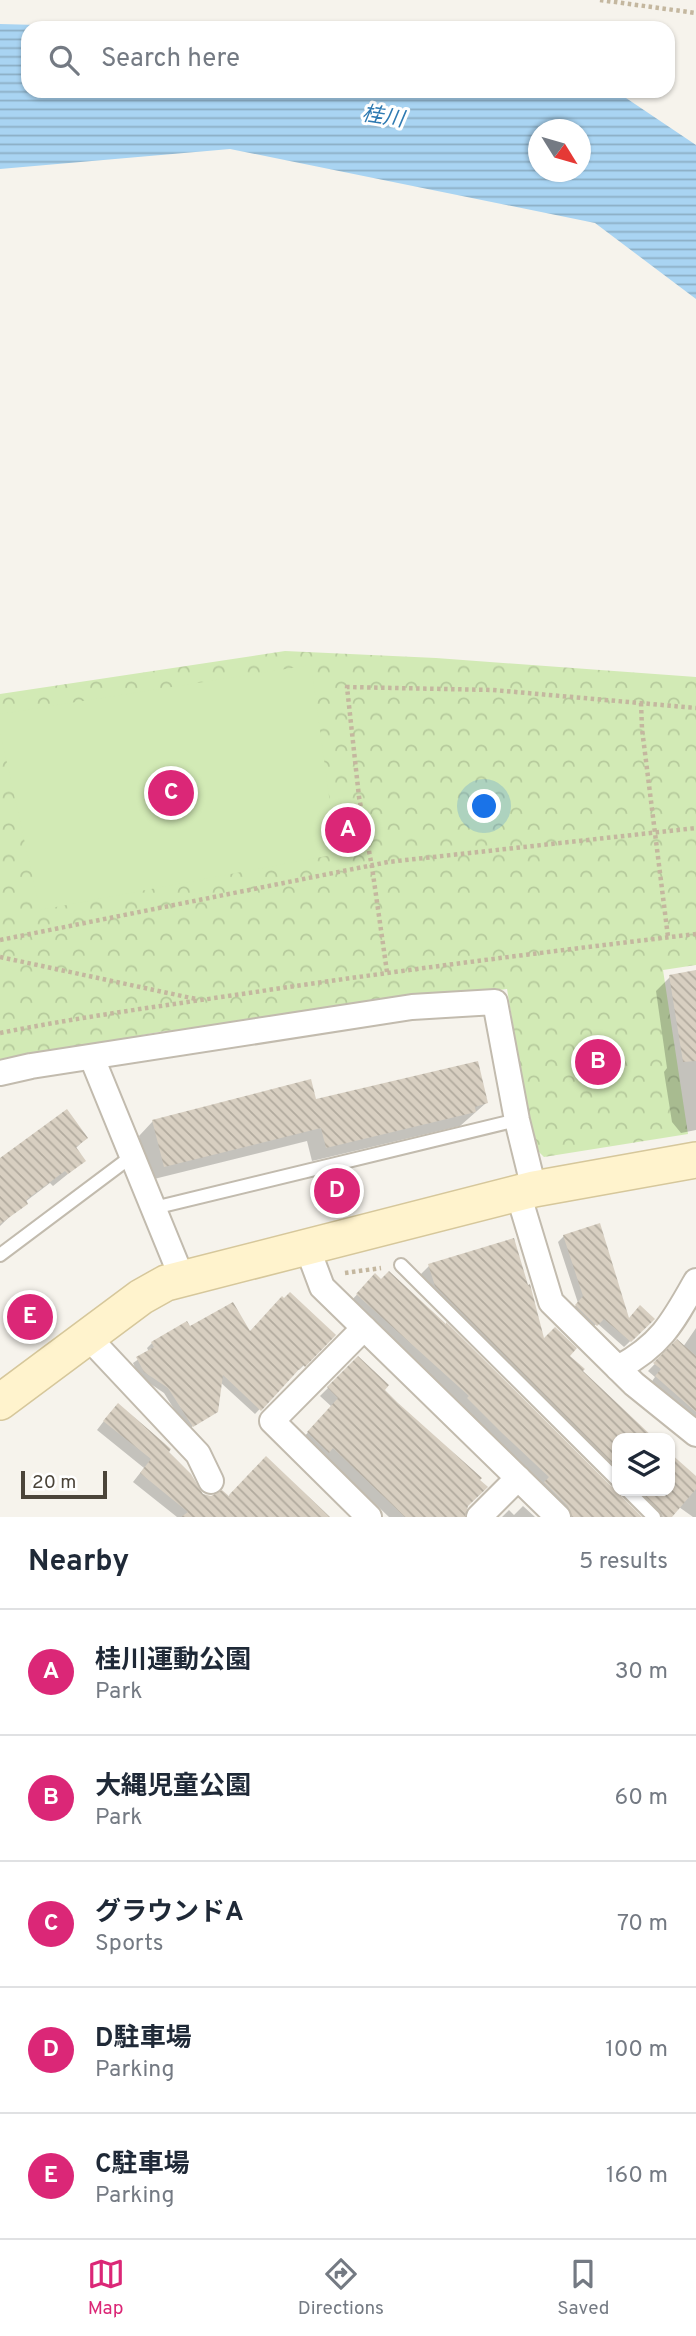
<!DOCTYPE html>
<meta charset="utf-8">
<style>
:root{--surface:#fff;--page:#f2f2f3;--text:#1f2937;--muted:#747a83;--line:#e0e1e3;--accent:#db2777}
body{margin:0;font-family:Overpass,"Noto Sans JP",sans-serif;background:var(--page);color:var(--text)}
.controls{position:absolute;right:21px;bottom:21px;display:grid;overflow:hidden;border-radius:14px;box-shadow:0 2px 5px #0004}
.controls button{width:63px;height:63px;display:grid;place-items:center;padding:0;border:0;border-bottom:2px solid var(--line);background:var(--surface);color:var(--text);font:35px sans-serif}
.compass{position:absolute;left:528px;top:119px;width:63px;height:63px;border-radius:50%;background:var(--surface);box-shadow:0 2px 5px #0004;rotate:127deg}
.scale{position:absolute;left:21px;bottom:18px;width:86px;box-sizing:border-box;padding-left:7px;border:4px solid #4b4439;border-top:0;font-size:19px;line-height:24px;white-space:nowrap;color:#4b4439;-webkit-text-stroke:5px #fff;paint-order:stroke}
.you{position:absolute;left:485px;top:807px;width:24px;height:24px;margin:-18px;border:5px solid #fff;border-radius:50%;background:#1a73e8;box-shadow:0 0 0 10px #1a73e833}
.badge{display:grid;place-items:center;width:46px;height:46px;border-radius:50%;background:var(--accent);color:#fff;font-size:23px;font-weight:700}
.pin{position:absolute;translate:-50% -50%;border:4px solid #fff;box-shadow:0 2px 7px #0006}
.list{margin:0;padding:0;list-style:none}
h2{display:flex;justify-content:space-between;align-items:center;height:91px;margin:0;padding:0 28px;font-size:30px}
h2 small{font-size:23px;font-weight:400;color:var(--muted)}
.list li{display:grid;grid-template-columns:46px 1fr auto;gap:21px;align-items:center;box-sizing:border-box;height:126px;padding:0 28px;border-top:2px solid var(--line)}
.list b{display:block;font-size:26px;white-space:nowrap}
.list p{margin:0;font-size:23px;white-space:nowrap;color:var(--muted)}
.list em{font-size:23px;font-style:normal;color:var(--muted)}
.icon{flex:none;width:38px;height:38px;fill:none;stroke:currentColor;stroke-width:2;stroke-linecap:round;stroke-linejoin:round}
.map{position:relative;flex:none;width:696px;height:1517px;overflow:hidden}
.search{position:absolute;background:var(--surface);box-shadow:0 2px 5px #0004;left:21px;right:21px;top:21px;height:77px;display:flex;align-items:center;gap:18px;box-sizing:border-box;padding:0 24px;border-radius:21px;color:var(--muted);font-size:26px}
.sheet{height:721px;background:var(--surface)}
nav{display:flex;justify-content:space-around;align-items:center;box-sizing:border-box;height:98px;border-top:2px solid var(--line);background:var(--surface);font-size:19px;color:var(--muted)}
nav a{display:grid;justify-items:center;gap:4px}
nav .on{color:var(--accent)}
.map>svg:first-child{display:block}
.forest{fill:url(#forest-crowns)}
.garden{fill:#d2eab5}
.water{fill:url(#water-rules);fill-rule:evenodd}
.shadow{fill:#0003}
.building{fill:url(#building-back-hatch)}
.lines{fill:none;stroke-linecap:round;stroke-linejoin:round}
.lane-casing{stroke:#c2bbae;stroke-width:16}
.street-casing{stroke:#c2bbae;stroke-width:28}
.secondary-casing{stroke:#d6c79b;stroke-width:38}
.path{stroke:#c4b79f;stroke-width:4.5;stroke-dasharray:3.5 3.5;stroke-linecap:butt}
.lane{stroke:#fff;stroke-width:12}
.street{stroke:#fff;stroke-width:24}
.secondary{stroke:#fff3cd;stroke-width:35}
.labels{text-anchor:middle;stroke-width:6;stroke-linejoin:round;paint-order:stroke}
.water-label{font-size:21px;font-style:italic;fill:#2e7ab2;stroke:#fff}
</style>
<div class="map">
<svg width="696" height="1517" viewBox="0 0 696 1517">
<defs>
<pattern id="forest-crowns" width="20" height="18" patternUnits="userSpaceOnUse" patternTransform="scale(1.75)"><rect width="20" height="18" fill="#d2eab5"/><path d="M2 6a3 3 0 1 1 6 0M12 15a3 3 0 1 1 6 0" fill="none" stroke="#b6ca9c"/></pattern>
<pattern id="water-rules" width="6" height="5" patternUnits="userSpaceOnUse" patternTransform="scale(1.75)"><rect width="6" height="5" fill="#a9d4f2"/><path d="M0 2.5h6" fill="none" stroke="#8caec5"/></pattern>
<pattern id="building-back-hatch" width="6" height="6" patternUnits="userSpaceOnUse" patternTransform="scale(1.75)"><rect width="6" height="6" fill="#d8cfc1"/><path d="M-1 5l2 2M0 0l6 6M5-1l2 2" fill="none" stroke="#b1aa9e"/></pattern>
</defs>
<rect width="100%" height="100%" fill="#f6f3ec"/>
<!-- forest -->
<polygon class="forest" points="285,651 436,658 696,677 696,965 663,970 688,1134 544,1157 533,1146 507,989 159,1032 0,1061 0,694"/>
<!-- garden -->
<polygon class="garden" points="311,665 337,854 40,910 0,732 0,714"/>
<!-- water -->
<path class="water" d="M0 24 151 28H28V91H579L626 98 696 145V299L595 223 230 149 0 169ZM538 130H580V172H538Z"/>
<!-- shadow -->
<g class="shadow">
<polygon points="696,972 696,1130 681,1133 672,1122 664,1072 667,1068 656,991 670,977"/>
<polygon points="314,1101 486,1103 460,1126 312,1161 307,1141 150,1180 139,1136 153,1121"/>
<polygon points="86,1138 75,1149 84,1161 53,1186 50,1183 25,1202 0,1226 0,1161"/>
<polygon points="564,1236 628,1321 653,1319 624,1347 597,1323 590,1331 571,1311 578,1303 558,1242"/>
<polygon points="429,1266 568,1356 581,1371 652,1438 617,1438 617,1491 670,1491 670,1455 696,1478 696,1517 693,1517 679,1507 670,1517 650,1517 626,1492 619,1491 620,1498 641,1517 561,1517 460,1407 462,1405 349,1303 367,1284 610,1488 617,1489 616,1482 427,1295 421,1274"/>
<polygon points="696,1328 696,1426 650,1384 655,1377 648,1371 677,1341 683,1347"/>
<polygon points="189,1329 249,1334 334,1335 299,1370 298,1369 255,1414 220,1382 216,1411 187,1430 164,1393 139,1376 133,1363 149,1352 147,1348 152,1343"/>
<polygon points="358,1358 383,1390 456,1517 389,1517 324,1455 300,1441 332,1407 320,1396"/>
<polygon points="110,1413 166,1452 201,1494 209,1497 228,1497 266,1458 329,1517 177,1517 133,1482 144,1468 97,1430"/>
<polygon points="523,1506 535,1517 502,1517 509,1510 514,1515"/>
</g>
<!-- building -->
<g class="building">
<polygon points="696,970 696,1061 683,1062 669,975"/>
<polygon points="478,1061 488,1103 475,1107 476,1112 326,1148 321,1128 164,1167 152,1120 311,1079 316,1099"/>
<polygon points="67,1109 88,1138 76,1147 86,1161 68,1174 65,1171 26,1200 28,1204 0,1224 0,1158"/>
<polygon points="600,1223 629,1318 640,1305 655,1319 631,1342 604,1319 597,1326 575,1305 583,1296 563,1235"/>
<polygon points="514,1238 528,1285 530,1284 544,1338 555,1327 577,1348 570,1356 585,1369 583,1371 654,1438 617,1438 617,1468 435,1286 428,1264"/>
<polygon points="389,1271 446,1324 446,1322 611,1486 617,1489 622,1497 642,1517 572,1517 568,1506 544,1482 549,1477 502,1433 467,1398 469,1396 356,1294 375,1273 381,1279"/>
<polygon points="290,1292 336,1335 305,1367 303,1365 261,1411 223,1375 218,1412 193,1427 168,1388 144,1372 136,1357 154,1347 151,1342 187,1321 190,1326 233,1302 250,1331 282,1296 284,1298"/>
<polygon points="677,1339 696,1356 696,1412 655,1376 661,1369 653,1363"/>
<polygon points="358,1356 389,1385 385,1390 398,1403 482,1478 480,1480 488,1487 468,1506 465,1517 405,1517 333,1448 329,1453 307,1432 338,1398 327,1387"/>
<polygon points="118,1403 171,1449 169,1452 191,1474 203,1494 211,1496 222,1490 230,1497 229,1495 266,1456 330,1517 181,1517 188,1512 140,1473 151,1459 103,1421"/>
<polygon points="670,1453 696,1476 696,1489 672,1517 663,1517 660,1511 640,1491 670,1491"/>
</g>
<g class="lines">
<defs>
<g id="lane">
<polyline points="154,1208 517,1120"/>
<polyline points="0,1255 132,1156"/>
<polyline points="401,1265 617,1480"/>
<polyline points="628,1491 654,1517"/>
</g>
<g id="street">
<polyline points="92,1058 182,1278"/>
<polyline points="0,1073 31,1066 412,1007 495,1002 517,1120 534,1189"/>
<polyline points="518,1193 551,1302 634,1384 696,1434"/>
<polyline points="307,1247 322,1287 558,1517"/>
<polyline points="364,1328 272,1421 369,1517"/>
<polyline points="88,1337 198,1454 211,1481"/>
<path d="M618 1368C661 1345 673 1322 696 1281"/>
<polyline points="479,1517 518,1478"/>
</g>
<polyline id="secondary" points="0,1402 141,1297 166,1283 534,1189 696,1160"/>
</defs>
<!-- lane casing -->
<use href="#lane" class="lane-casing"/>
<!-- street casing -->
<use href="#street" class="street-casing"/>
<!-- secondary casing -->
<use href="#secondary" class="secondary-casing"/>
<!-- path -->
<g class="path">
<polyline points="600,0 696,13"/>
<polyline points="641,703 642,729 668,937"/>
<polyline points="0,940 388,862 696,828"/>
<polyline points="0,957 196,999"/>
<polyline points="387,972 372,867 359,797 347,687 493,690 696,708"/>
<path d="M0 1033C80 1017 161 1006 242 994 393 971 544 952 696 934"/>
<polyline points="345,1273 381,1268"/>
</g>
<!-- lane -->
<use href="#lane" class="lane"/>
<!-- street -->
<use href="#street" class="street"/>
<!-- secondary -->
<use href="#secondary" class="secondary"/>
</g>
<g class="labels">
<!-- water labels -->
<g class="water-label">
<text transform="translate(383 116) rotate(9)" y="7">桂川</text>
</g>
</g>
</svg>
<div class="controls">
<button><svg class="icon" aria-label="layers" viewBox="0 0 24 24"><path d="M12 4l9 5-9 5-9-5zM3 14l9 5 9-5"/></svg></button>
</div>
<svg class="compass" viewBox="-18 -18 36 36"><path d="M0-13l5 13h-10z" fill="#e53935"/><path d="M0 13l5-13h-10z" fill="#747a83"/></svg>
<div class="scale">20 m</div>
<div class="you"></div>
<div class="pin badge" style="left:348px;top:830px">A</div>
<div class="pin badge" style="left:598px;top:1062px">B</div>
<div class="pin badge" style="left:171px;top:793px">C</div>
<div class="pin badge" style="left:337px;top:1191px">D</div>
<div class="pin badge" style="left:30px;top:1317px">E</div>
<div class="search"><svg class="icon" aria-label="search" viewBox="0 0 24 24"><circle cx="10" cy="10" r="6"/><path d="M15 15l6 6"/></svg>Search here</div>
</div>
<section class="sheet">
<h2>Nearby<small>5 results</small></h2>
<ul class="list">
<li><span class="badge">A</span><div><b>桂川運動公園</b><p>Park</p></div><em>30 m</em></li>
<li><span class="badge">B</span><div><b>大縄児童公園</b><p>Park</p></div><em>60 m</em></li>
<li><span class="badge">C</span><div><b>グラウンドA</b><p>Sports</p></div><em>70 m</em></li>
<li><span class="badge">D</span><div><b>D駐車場</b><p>Parking</p></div><em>100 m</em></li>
<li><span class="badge">E</span><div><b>C駐車場</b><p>Parking</p></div><em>160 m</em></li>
</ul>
</section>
<nav>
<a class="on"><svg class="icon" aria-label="map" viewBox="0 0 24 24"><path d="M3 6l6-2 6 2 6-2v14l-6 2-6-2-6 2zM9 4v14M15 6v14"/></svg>Map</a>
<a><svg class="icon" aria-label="directions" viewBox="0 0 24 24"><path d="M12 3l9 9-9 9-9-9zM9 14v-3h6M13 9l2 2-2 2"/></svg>Directions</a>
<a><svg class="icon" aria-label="saved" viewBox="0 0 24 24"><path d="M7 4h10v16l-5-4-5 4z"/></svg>Saved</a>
</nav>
